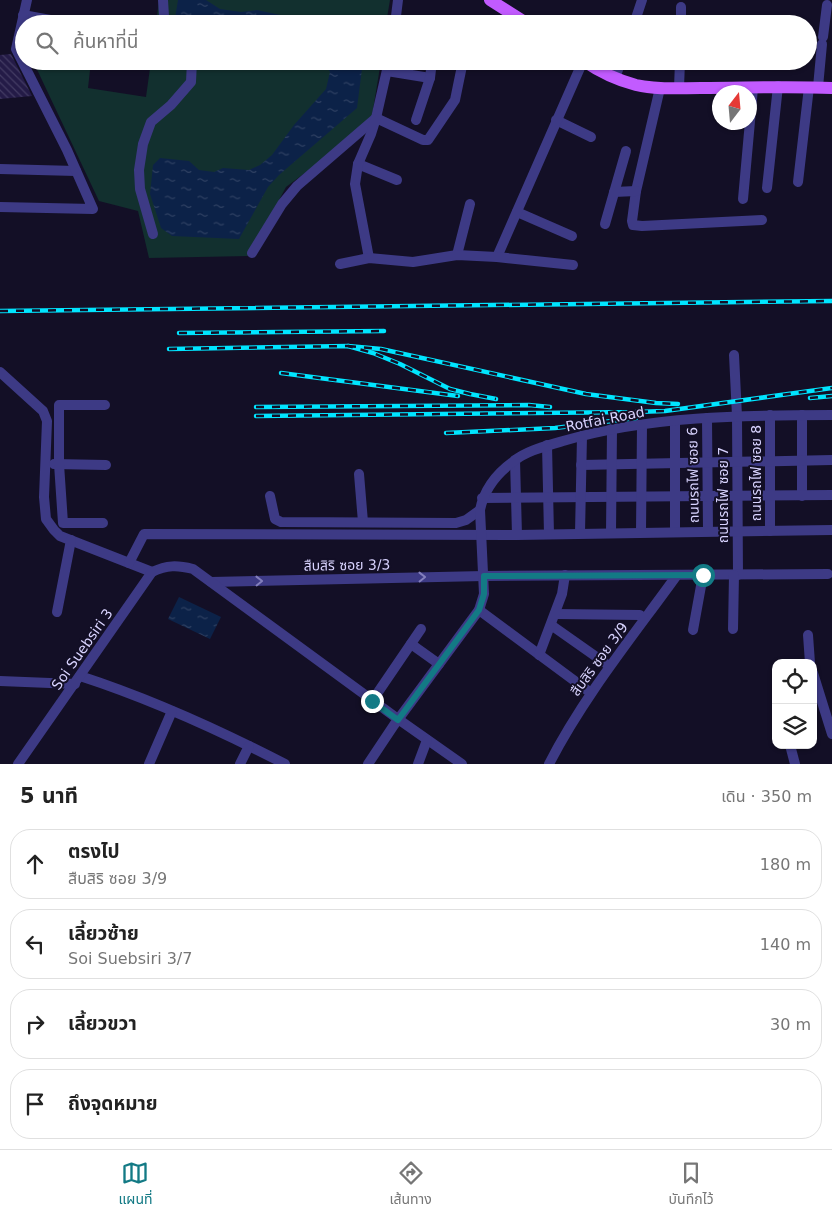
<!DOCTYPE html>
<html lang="th">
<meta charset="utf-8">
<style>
:root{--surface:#fff;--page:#f6f6f6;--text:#222;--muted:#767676;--line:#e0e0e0;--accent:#137a85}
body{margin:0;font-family:"DejaVu Sans","Noto Sans Thai",sans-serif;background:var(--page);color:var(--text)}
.controls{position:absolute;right:15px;bottom:15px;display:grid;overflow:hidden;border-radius:10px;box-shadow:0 1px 4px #0004}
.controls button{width:45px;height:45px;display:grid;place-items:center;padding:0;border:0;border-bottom:1px solid var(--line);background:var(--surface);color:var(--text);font:25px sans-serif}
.compass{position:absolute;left:712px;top:85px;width:45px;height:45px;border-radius:50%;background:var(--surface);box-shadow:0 1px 4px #0004;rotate:16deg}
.stop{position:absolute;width:15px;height:15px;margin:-11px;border:4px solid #137a85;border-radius:50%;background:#fff}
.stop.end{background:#137a85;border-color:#fff;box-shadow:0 1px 5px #0008}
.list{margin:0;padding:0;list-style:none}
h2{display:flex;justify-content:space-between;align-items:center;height:65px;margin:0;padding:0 20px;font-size:21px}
h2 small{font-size:16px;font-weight:400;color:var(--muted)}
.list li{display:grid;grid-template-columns:32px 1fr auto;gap:15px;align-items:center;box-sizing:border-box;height:70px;margin:0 10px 10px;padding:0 10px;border:1px solid var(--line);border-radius:20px}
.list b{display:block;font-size:19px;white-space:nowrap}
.list p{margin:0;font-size:16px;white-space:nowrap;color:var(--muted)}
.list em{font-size:16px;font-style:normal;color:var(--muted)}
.icon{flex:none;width:28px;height:28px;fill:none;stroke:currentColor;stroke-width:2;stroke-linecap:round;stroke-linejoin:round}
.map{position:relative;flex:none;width:832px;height:764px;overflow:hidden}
.search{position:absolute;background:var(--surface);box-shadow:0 1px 4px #0004;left:15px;right:15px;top:15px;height:55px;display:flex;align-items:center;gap:12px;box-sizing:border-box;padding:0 18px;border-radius:28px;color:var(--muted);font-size:19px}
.sheet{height:385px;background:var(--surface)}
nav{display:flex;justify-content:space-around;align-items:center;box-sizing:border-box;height:70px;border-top:1px solid var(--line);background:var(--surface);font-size:14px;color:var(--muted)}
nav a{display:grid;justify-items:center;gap:2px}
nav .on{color:var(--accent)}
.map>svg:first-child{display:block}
.green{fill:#12302f}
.water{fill:url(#water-ripples)}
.building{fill:url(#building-back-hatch)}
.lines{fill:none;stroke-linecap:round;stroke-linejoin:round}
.minor{stroke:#3d3a85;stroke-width:10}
.major{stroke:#c25bff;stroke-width:12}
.rail-casing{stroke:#00e5ff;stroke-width:4.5}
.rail{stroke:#130f26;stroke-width:2.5;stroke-dasharray:8;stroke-linecap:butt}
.oneway{stroke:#837fbc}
.route{stroke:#137a85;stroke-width:6}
.labels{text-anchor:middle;stroke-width:4;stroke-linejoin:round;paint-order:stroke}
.street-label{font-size:14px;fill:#d9d4ff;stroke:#130f26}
</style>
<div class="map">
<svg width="832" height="764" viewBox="0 0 832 764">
<defs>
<pattern id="water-ripples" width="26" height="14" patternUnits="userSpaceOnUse" patternTransform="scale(1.25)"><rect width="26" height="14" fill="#0c2248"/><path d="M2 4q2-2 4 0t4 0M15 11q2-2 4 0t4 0" fill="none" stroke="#2f4163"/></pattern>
<pattern id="building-back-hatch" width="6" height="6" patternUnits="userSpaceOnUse" patternTransform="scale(1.25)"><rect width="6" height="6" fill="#241b47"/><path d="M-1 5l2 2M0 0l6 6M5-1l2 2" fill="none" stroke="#433b63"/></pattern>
</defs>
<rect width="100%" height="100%" fill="#130f26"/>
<!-- green -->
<g class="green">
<polygon points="159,0 390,0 386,24 156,24"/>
<polygon points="33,61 91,61 88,88 146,97 151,61 381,61 372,116 329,155 286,187 249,256 149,258 138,211 99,201"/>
</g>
<!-- water -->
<g class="water">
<polygon points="178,0 206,0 220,9 241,12 257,10 308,21 355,24 174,24"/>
<polygon points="324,61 363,61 357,108 279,175 268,187 239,239 172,236 161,228 150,194 153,165 160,158 189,161 199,170 214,172 223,168 249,170 260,165 272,155 294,125 326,89 330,72"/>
<polygon points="179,597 221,617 210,639 168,619"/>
</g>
<!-- building -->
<polygon class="building" points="11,54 32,96 0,99 0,55"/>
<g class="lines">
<!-- minor -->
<g class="minor">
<polyline points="163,0 164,16 166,24"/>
<polyline points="23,15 72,24"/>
<polyline points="395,24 398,0"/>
<polyline points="634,24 642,0"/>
<polyline points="681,24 681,7"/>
<polyline points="823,37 827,5"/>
<polyline points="387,71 430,78"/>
<polyline points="615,78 621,61"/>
<polyline points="818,87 822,44"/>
<polyline points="660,88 636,191 632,221 633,225 642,226 762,220"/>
<polyline points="679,88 680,61"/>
<polyline points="416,120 430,78 432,61"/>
<polyline points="556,120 591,137"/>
<polyline points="358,164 397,180"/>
<polyline points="0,169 76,171"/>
<polyline points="798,182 809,87"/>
<polyline points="767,188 778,86"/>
<polyline points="614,192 636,191"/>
<polyline points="743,199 753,88"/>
<polyline points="0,207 93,209 67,150 16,49 27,0"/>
<polyline points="517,212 572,236"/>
<polyline points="605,224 626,151"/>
<polyline points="153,234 140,189 139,170 143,144 151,122 171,105 191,82 192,61"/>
<polyline points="252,253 282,204 297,186 376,118 423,140 428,140 455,100 463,61"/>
<polyline points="457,255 470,204"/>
<polyline points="497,257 583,61"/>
<polyline points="369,258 355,184 358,164 371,134 376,118 389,61"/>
<polyline points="340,264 369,258 413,262 457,255 497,257 573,265"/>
<polyline points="734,355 737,416 738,575"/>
<polyline points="0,372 43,411 47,421 44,497 46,519 54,530 60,536 152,572"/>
<polyline points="770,415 770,531"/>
<polyline points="802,415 802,496"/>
<polyline points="707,418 708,531"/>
<polyline points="547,445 549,534"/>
<polyline points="515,460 517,535"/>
<polyline points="54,464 106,465"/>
<polyline points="581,465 832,460"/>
<polyline points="359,474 363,522"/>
<polyline points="270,496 275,519 281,522 456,523 466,520 480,510"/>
<polyline points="482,498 832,495"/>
<polyline points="103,523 63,523 59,464 59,405 105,405"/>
<polyline points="675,531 675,422"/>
<polyline points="641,532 642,425"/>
<polyline points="580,533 582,436"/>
<polyline points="611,533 612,429"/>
<polyline points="129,563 144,534 517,535 832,530"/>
<polyline points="211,582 484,576 828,574"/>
<polyline points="479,610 591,693"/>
<polyline points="57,612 71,540"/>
<polyline points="555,614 640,615"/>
<polyline points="551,625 605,663"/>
<polyline points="733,629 734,575"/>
<polyline points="693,630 703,575"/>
<polyline points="808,635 810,663"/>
<polyline points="411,644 439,664"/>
<polyline points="539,655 562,594 565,575"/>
<polyline points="813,673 832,734"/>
<path d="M80 676C151 699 219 730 285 764"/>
<polyline points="0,681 75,684"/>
<polyline points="372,701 421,629"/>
<polyline points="790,745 795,764"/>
<path d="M18 764 152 572C167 565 177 565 193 569L398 719 462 764"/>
<polyline points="149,764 172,711"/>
<polyline points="240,764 249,746"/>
<path d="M368 764 394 725 479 610 484 594 480 510C484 490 497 473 514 461 528 450 547 446 563 441 649 416 743 415 832 415"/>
<polyline points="418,764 427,740"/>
<path d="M549 764C584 696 633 636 677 575"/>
</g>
<!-- major -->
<g class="major">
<polyline points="490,0 528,24"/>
<path d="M584 61C600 72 617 80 636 85 657 90 680 88 701 88 745 88 788 86 832 88"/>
</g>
<defs>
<g id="rail">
<polyline points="0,311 832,301"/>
<polyline points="179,333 384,331"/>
<polyline points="348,346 381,349 586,394 656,403 678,404"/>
<polyline points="169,349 348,346 373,353 400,364 450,389 470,394 496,399"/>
<polyline points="281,373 458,396"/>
<polyline points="810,398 832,396"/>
<polyline points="256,407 529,405 550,407"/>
<polyline points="256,416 635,412 665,411 832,388"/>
<polyline points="446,433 555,428 636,418"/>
</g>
</defs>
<!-- rail casing -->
<use href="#rail" class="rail-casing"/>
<!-- rail -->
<use href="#rail" class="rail"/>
</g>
<!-- one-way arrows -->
<defs><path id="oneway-chevron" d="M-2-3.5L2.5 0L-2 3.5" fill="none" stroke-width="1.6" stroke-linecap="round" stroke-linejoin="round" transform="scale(1.25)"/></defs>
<g class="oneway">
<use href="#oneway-chevron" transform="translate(422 577) rotate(-1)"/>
<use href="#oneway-chevron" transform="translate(259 581) rotate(-1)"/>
</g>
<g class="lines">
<!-- route -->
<polyline class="route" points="372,701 398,720 479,610 484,594 484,576 703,575"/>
</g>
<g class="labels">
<!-- street labels -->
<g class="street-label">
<text transform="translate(605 419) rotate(-11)" y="5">Rotfai Road</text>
<text transform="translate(756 473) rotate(-90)" y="5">ถนนรถไฟ ซอย 8</text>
<text transform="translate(693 475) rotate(-91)" y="5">ถนนรถไฟ ซอย 6</text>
<text transform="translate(723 495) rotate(-90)" y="5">ถนนรถไฟ ซอย 7</text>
<text transform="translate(347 565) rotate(-1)" y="5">สืบสิริ ซอย 3/3</text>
<text transform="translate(82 649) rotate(-55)" y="5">Soi Suebsiri 3</text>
<text transform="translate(599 659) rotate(-54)" y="5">สืบสิริ ซอย 3/9</text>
</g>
</g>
</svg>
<div class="controls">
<button><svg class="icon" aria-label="locate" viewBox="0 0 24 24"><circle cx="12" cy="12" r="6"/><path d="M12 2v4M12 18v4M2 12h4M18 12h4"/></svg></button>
<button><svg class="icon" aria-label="layers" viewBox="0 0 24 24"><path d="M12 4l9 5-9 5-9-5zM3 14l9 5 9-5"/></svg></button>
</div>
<svg class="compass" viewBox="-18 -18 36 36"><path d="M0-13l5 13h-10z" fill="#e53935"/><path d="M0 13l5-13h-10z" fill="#767676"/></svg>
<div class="stop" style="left:703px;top:575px"></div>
<div class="stop end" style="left:372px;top:701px"></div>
<div class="search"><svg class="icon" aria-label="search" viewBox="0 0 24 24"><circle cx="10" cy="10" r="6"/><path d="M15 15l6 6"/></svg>ค้นหาที่นี่</div>
</div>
<section class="sheet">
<h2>5 นาที<small>เดิน · 350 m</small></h2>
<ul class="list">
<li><svg class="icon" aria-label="ahead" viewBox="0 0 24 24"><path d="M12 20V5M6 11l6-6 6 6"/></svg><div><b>ตรงไป</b><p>สืบสิริ ซอย 3/9</p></div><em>180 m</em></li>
<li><svg class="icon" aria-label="left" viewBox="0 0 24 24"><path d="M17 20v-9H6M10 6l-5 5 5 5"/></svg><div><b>เลี้ยวซ้าย</b><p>Soi Suebsiri 3/7</p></div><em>140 m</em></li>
<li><svg class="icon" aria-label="right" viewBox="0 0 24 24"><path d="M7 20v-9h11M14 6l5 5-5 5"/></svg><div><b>เลี้ยวขวา</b></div><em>30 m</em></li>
<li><svg class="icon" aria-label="arrive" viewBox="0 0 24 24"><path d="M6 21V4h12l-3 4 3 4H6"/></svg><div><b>ถึงจุดหมาย</b></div></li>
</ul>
</section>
<nav>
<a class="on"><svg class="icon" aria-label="map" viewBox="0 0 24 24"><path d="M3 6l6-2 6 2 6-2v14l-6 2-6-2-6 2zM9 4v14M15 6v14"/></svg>แผนที่</a>
<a><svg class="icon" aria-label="directions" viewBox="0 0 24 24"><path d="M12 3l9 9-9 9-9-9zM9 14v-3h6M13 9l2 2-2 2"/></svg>เส้นทาง</a>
<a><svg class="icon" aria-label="saved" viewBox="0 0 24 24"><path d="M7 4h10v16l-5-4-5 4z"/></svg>บันทึกไว้</a>
</nav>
